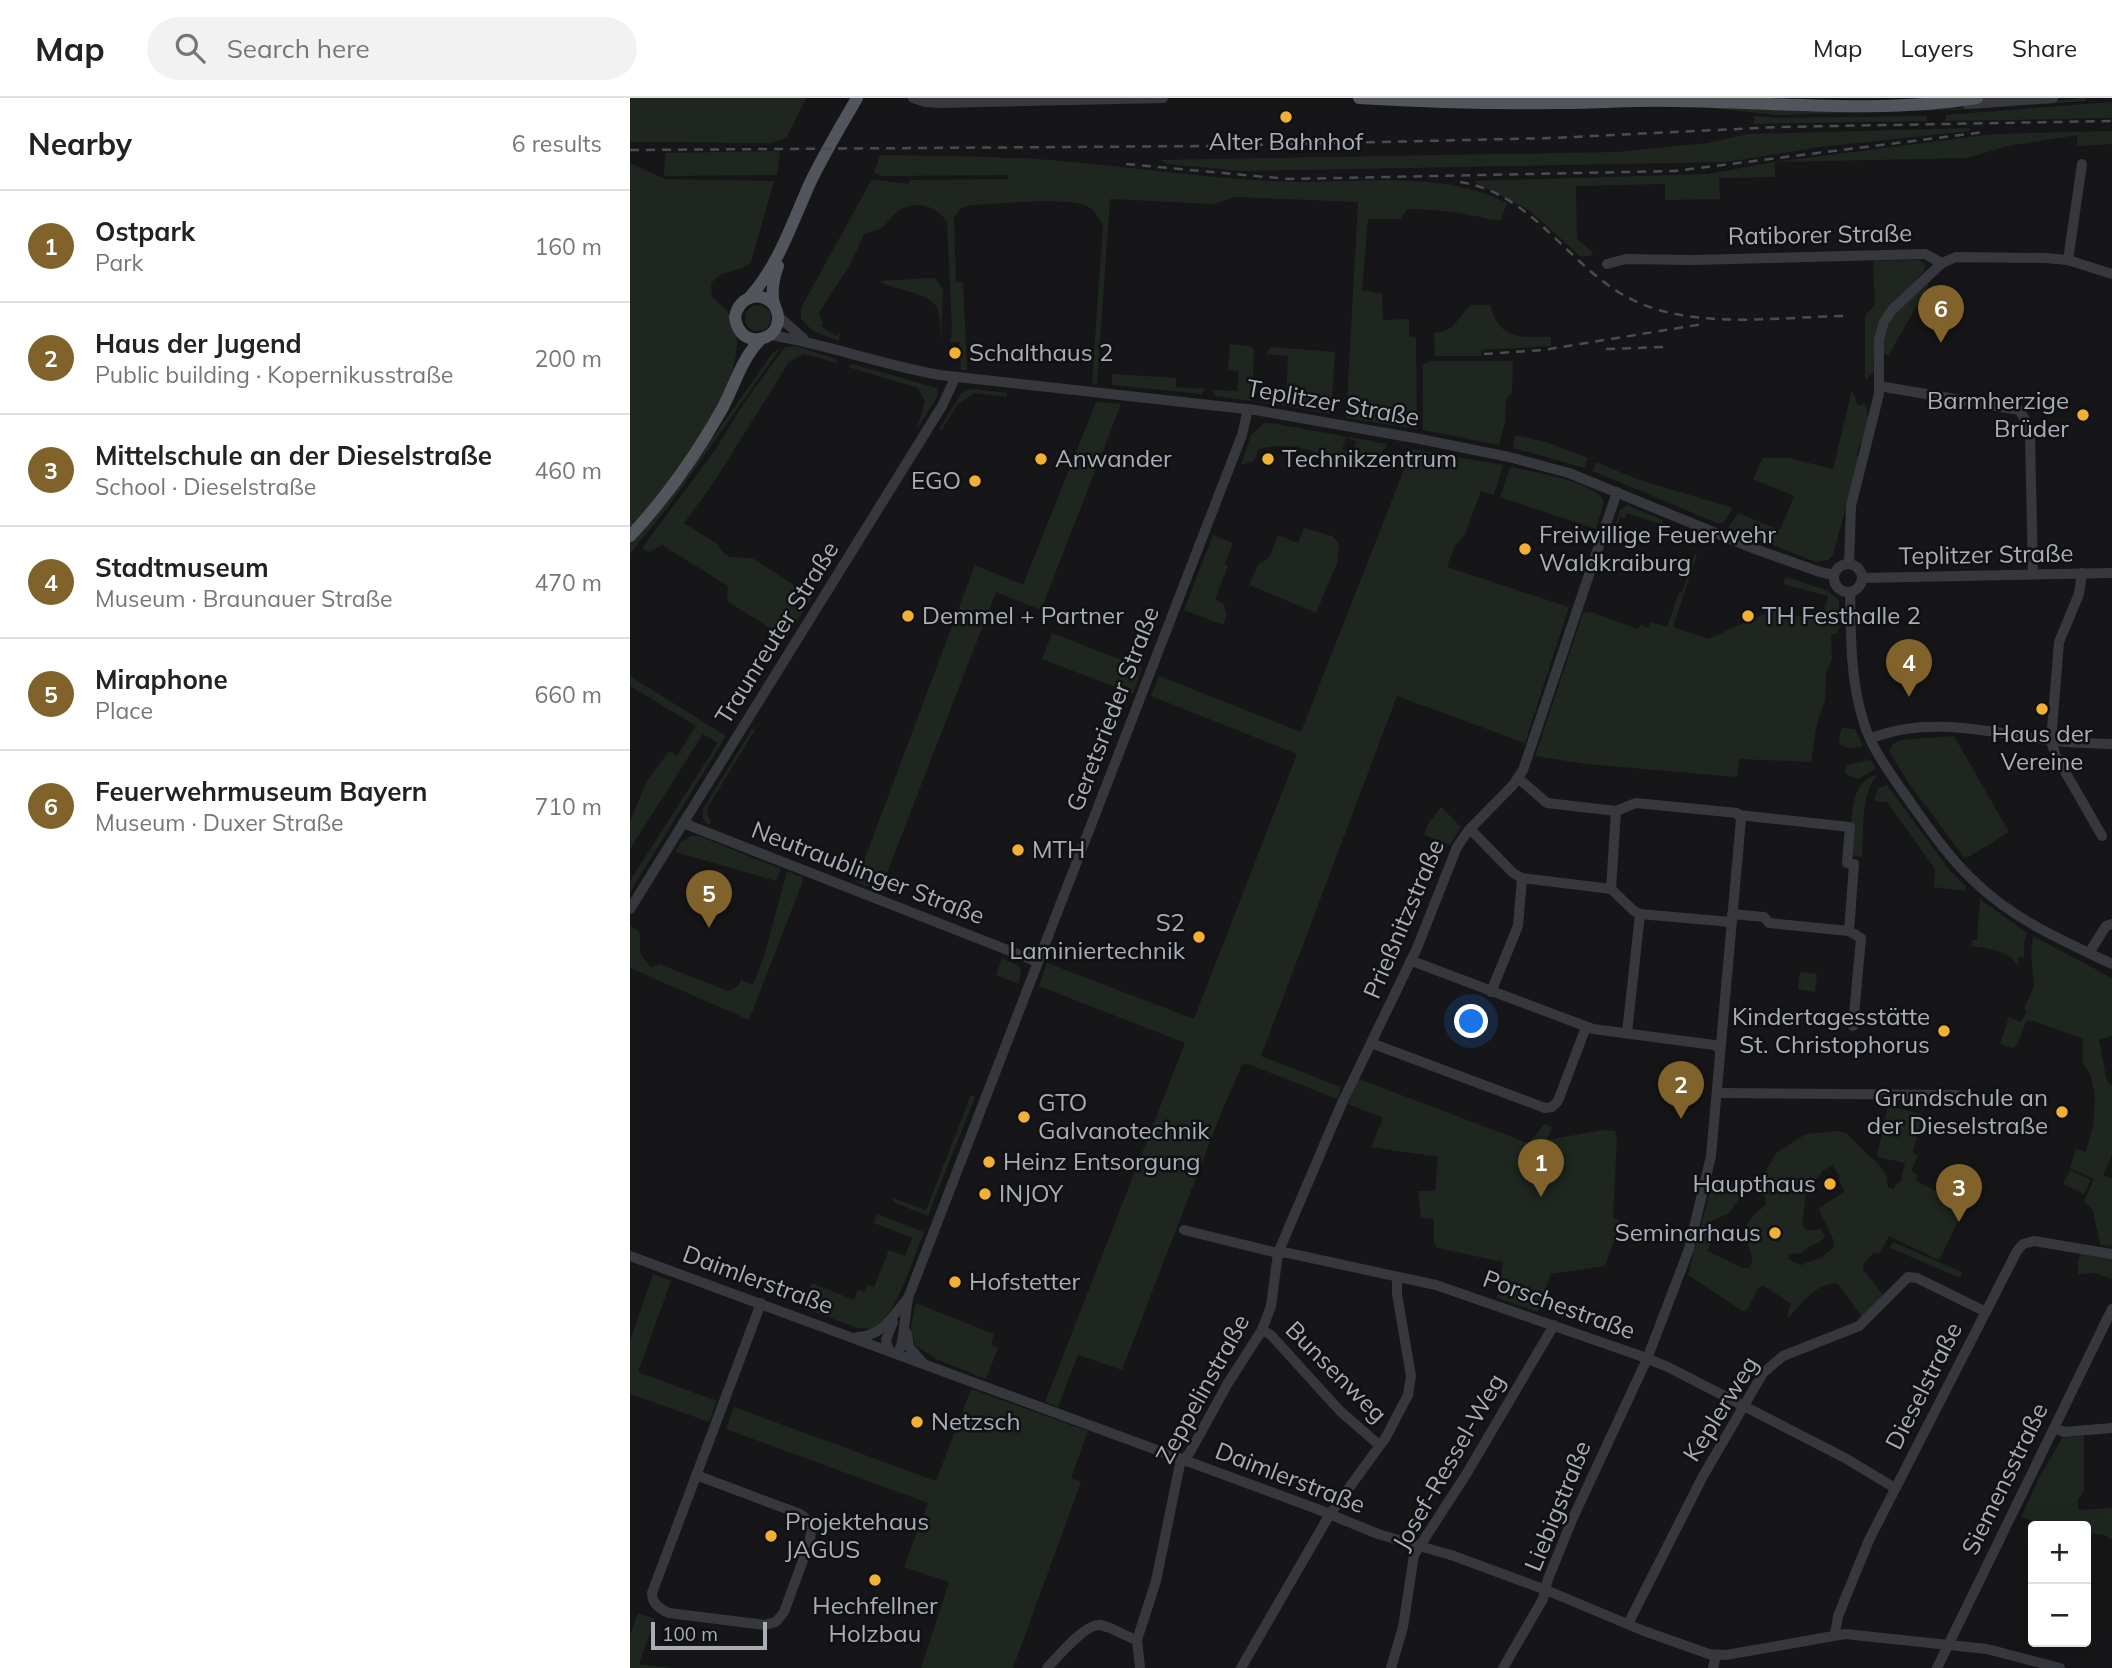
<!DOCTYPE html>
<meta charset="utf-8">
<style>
:root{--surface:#fff;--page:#f2f2f2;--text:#222;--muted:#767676;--line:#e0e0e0;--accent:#80622a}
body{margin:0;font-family:Mulish,sans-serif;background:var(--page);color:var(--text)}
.controls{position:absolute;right:21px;bottom:21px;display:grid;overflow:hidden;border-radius:7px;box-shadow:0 7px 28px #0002}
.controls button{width:63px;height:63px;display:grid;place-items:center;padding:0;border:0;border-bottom:2px solid var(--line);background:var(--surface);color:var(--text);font:35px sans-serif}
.scale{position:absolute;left:21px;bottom:18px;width:116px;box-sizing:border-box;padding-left:7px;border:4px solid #a8adb8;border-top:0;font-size:19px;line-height:24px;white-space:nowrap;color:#a8adb8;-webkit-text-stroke:5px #111113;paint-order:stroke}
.you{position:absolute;left:842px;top:924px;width:24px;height:24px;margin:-18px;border:5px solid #fff;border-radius:50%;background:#1a73e8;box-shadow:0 0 0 10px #1a73e833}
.badge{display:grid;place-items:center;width:46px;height:46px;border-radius:50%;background:var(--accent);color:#fff;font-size:23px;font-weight:700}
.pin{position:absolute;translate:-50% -58px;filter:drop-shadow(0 2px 4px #0008)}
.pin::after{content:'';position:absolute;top:37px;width:24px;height:21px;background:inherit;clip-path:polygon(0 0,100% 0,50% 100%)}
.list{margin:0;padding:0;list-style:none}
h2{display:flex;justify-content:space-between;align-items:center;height:91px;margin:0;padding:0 28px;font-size:30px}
h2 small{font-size:23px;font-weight:400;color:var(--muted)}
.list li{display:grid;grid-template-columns:46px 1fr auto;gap:21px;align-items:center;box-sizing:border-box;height:112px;padding:0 28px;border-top:2px solid var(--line)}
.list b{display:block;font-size:26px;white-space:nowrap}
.list p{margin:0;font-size:23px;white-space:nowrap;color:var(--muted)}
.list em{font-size:23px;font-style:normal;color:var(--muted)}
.icon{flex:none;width:38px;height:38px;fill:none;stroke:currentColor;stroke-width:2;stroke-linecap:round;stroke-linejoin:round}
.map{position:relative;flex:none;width:1482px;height:1570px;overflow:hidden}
header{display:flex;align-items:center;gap:42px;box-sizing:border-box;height:98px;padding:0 35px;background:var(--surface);border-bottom:2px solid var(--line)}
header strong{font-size:33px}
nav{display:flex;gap:38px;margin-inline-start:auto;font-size:24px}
.search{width:490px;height:63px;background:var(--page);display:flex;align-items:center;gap:18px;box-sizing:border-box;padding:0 24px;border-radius:38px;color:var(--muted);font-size:26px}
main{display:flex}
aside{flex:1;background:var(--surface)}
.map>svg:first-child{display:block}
.green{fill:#1e261f;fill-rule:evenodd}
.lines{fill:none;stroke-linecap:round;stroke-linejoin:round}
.minor{stroke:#37383d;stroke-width:10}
.major{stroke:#53555c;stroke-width:12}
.rail{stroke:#4a4c52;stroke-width:2.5;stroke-dasharray:9 7;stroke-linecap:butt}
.poi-dot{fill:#f2b134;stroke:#111113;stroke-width:2.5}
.labels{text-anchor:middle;stroke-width:5;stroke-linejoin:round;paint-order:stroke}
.poi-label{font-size:24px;fill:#a8adb8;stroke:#111113;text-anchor:start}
.street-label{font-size:24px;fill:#a8adb8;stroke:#111113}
</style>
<header>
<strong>Map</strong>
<div class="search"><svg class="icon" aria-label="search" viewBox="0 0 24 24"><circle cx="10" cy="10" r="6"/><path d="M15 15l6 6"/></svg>Search here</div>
<nav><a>Map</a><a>Layers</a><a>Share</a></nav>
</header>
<main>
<aside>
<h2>Nearby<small>6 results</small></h2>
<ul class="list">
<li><span class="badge">1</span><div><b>Ostpark</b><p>Park</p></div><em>160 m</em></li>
<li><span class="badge">2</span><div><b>Haus der Jugend</b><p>Public building · Kopernikusstraße</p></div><em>200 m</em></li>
<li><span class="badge">3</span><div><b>Mittelschule an der Dieselstraße</b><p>School · Dieselstraße</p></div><em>460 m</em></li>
<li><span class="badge">4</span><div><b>Stadtmuseum</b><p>Museum · Braunauer Straße</p></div><em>470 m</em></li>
<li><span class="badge">5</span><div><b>Miraphone</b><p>Place</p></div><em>660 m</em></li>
<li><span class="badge">6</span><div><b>Feuerwehrmuseum Bayern</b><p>Museum · Duxer Straße</p></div><em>710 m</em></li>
</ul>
</aside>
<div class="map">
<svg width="1482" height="1570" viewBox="0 0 1482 1570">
<rect width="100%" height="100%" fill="#161618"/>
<!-- green -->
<g class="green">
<polygon points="0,0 176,0 157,39 141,45 0,44"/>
<path d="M1448 0H1455L1456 3 1346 11 1147 17 1053 7C1184 10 1317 18 1448 0Z"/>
<polygon points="1482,4 1482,20 1316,23 1316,17"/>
<polygon points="1124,18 1147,20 1297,18 1297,23 1124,26"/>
<polygon points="1340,30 1340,33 1190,49 1096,64 611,73 538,66 530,62 987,54 1077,45 1118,36"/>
<polygon points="1482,33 1482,46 1447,48 1447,37 1378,48 1337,60 1145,64 1145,79 1089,80 1090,101 1035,102 1035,86 946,88 947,141 962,153 963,157 951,159 899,112 843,83 1078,76 1144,64 1364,36"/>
<polygon points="150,53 147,77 34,78 35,55"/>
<path d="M250 57C307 58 363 58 420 62 494 68 567 79 642 83 720 88 804 69 877 105L871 122C863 123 858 120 850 119 827 114 802 111 778 111L770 121H738L732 192 752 196 753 222 779 221V238L786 239 787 331 716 320 728 104 605 99 584 106 480 101 467 286 462 285 473 127C468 119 464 111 455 107 433 99 367 106 340 107L330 111 324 119 326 184H333L337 272H331L329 244H320L322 233 317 124C307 107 283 101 267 114 262 117 259 123 255 127 250 132 241 134 234 136L221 165 189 215 193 224 191 228 207 238 210 234 209 243 183 233 171 221V210L242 81 278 86 281 82 379 81 378 77 253 78 244 75Z"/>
<path d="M0 65 35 81 144 83 121 164C107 177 93 169 81 186L82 198C87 205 96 210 100 217 134 271 35 392 0 431Z"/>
<path d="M1284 162H1289L1295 166 1294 173C1258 216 1243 211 1244 274L1235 282V217L1245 207 1243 163Z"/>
<path d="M301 180 306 181 313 192 311 246C310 235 311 222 308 212 303 194 264 193 249 183Z"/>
<path d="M1298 184V188L1258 258 1252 253C1257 215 1271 208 1298 184Z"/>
<circle cx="128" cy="220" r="13"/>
<path d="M841 207H860C870 243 890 239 921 239V248L851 252V258H805L804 235C827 233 825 221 841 207Z"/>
<polygon points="600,246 620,248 624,252 622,303 585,298 582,292 607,293 609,273 598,272"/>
<polygon points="166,248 206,261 207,265 174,256 159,264 82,387 54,425 86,445 93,454 100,459 122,460 182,499 156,540 97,503 98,488 32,447 19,454 12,450 85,352 114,305 155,249"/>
<polygon points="151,249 38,409 0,456 0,445 35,407 142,256"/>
<polygon points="641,249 705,254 701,316 632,304 632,290 638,291 638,300 656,301 658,258 635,256"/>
<polygon points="800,263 883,263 882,294 876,301 875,323 869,347 793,332 793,266"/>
<polygon points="223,266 307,290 308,297 287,331 295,303 288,290 218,269"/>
<polygon points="482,276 546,280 546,289 575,291 571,296 482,287"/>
<polygon points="345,291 377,295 377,299 345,295 327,307 311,333 309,331 331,296 336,292"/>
<polygon points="1222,292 1228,308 1235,305 1239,322 1232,345 1229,347 1227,357 1229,360 1203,457 1198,462 1186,464 1098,430 1108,415 1150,432 1164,398 1123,381 1133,360 1159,360 1203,371"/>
<polygon points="466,304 491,306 411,512 366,494 250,793 226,784 345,467 393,487"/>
<path d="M634 325H641L757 346 750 357 742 359 723 355 726 343 716 340 712 352 720 354 716 369C705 366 699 362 690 357 672 347 649 346 629 351L624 363 611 367 621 337Z"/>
<polygon points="885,337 916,344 958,360 954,370 883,350"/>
<polygon points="782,351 873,367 864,397 851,393 835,436 825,448 817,469 939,509 895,645 767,598 631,958 711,989 707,1001 618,966 612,967 591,1015 492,1272 448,1257 428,1309 415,1304 555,945 409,888 417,865 564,921 667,656 521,598 529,578 671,634"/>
<polygon points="966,364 1007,381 1103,410 1093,425 1087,425 963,373"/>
<path d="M880 369C901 373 966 384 974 403L966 431 870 399Z"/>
<polygon points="997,407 1032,422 1035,428 997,415 995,420 990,419 981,445 979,444 990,412"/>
<polygon points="674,430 702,438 709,445 707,465 686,515 619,487 628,467 639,460 648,437 668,445"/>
<polygon points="583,437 603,445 595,466 598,468 585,501 594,506 597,517 593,527 554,512"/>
<polygon points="1065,456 1067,457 1043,529 1078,541 1143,512 1192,523 1198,498 1153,486 1156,479 1198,493 1209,502 1209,531 1208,535 1201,537 1202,561 1196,575 1195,603 1187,625 1181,664 1110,661 1107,679 956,666 905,658 953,515 961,514 1008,531 1010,527 1019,530 1021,524 1037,529 1049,494 1052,495"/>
<polygon points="422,535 512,570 503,596 412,561"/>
<polygon points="0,578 96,638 0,794 0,783 88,645 73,636 0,751 0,723 17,683 39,653 47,658 66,628 0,588"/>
<path d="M1212 630 1225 631 1233 648C1224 650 1218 652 1210 646L1209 639Z"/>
<polygon points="122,631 125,632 77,710 78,719 81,723 79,727 73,721 73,711"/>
<polygon points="1324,638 1379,734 1340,758 1334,759 1278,684 1259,653 1262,647 1270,642"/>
<polygon points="1241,662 1246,671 1228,681 1215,676 1216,667"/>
<path d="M1247 677C1230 698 1234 732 1232 759L1220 757C1222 734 1217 681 1247 677Z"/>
<polygon points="1257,687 1321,774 1336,788 1335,793 1304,789 1305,771 1257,704 1244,703 1248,690"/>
<polygon points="811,709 831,729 820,747 794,737 798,726"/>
<polygon points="61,738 69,738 151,771 146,783 45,754 51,744"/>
<path d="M157 773 174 780 119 922 0 870V828L9 833C13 852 4 851 21 869L29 866 98 893 108 888 111 882 123 887 135 855Z"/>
<path d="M1350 801 1397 835 1394 845V859L1388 860 1389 870C1380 852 1360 851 1341 848L1342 842H1347Z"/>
<polygon points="1403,838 1482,880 1482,938 1469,942 1477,983 1482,988 1482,1057 1473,1077 1482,1081 1482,1148 1470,1147 1463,1112 1454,1103 1464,1081 1440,1070 1446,1051 1456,1054 1463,1027 1465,1001 1461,978 1452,963 1453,941 1404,923 1396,924 1387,947 1382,950 1370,946 1379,919 1391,924 1397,913 1394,911 1404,888 1401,856"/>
<polygon points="372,860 391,869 389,886 366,877"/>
<polygon points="1170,874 1187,876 1185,894 1168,891"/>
<polygon points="729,981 898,1045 915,1026 922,1029 917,1042 973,1032 986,1033 985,1037 987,1038 983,1120 991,1123 975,1168 921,1176 908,1214 867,1200 873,1164 807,1150 804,1144 804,1121 791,1120 788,1093 805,1093 808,1059 741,1049 753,1020 718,1006"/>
<polygon points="341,997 345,999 298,1118 263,1104 263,1100 296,1112"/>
<path d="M1258 1008 1292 1016 1283 1055 1288 1058 1281 1073 1288 1077 1286 1083 1336 1107 1309 1162 1259 1138 1249 1156 1244 1154 1233 1167V1171L1253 1197 1232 1219 1208 1186C1186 1184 1173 1205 1159 1219L1157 1217 1161 1206 1134 1188 1129 1189 1117 1212 1112 1213 1058 1177 1084 1078 1114 1088 1116 1091 1099 1115 1082 1123 1081 1125 1087 1134 1077 1153 1113 1170H1119C1129 1156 1110 1143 1117 1127 1120 1118 1130 1113 1136 1106L1135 1099 1116 1084 1119 1079 1131 1081 1146 1055 1166 1042 1176 1036 1207 1033 1216 1035 1249 1067 1256 1076 1258 1090 1264 1091 1265 1087 1271 1083 1275 1065 1247 1059ZM1202 1067 1210 1079 1208 1081 1215 1093 1189 1110C1192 1124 1204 1134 1204 1149L1192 1159 1171 1167 1158 1161 1159 1156 1172 1155C1178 1146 1190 1147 1195 1139L1191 1131 1177 1133 1172 1127 1177 1088 1192 1076 1191 1074Z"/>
<polygon points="1440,1072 1461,1082 1454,1096 1433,1086"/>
<path d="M247 1116 294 1134C283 1160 267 1219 241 1231L228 1230 173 1210 182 1185 224 1202 228 1192 234 1194 237 1187 244 1189 259 1152 275 1158 282 1140 244 1125Z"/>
<polygon points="1263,1144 1332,1174 1330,1180 1260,1150"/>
<polygon points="1451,1154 1482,1160 1482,1181 1465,1175 1448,1176 1448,1163"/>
<polygon points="23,1176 41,1183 8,1274 87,1303 79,1324 0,1296 0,1243"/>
<polygon points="286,1205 364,1236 361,1246 368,1250 356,1281 306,1261 285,1247 281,1228"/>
<polygon points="341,1291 458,1333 441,1380 451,1384 383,1570 291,1570 319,1484 274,1469 298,1405 96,1331 104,1309 306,1383"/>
<polygon points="1454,1338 1454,1394 1448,1401 1448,1412 1482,1410 1482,1442 1475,1437 1456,1435 1456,1428 1419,1428 1391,1419 1408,1382 1432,1340"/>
<polygon points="8,1515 25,1521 9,1566 42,1570 0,1570 0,1537"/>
</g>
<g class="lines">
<!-- minor -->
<g class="minor">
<polyline points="283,0 295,4 309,5 533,0"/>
<polyline points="1337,6 1423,0"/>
<polyline points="1438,162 1452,66"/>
<polyline points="977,166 996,161 1063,162 1295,156 1312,165"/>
<polyline points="148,218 173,240"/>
<path d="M140 237C197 246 252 267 310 277L625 312 790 341 879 359 939 375 1125 451 1190 474 1204 477"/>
<polyline points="1249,288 1389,312 1396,323 1400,337 1403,476"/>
<circle cx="1218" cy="480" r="14"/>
<polyline points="1219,466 1221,408 1249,296 1249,241 1254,224 1262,212 1312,165 1326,159 1415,160 1438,162 1482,176"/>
<polyline points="1452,475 1449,496 1429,544 1421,643 1426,658 1472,738"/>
<polyline points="1232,480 1482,475"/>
<path d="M1220 494C1221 537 1220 580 1233 622 1241 651 1261 676 1278 701 1298 729 1319 760 1345 784 1384 822 1434 843 1482 866"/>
<path d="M1240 641C1295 617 1360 634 1417 642 1438 645 1460 645 1482 646"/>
<polyline points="1109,717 1220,729 1217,765 1224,766 1219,833"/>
<polyline points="53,725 408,864"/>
<polyline points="840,731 883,775 892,780 981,791 1004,813 1010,816 1101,824"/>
<polyline points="981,791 986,713"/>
<polyline points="0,811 312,308 325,280"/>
<polyline points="1102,816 1134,819 1139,825 1219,833 1231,840 1223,928"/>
<polyline points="1459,855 1476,828 1482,826"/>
<polyline points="782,863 963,931 1084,947 1089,950"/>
<polyline points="861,894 888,828 892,780"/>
<polyline points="997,935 1010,816"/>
<polyline points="741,945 915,1010 922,1009 928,1003 956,929"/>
<polyline points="1087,995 1327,997"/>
<polyline points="554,1132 648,1155 658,1155 806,1187 1008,1257 1038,1269 1215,1360 1265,1390"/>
<polyline points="0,1158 687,1411 748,1436 824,1458 916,1492 1014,1533 1079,1556 1096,1557 1215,1536 1357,1551 1430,1570"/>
<polyline points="632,1232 641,1237 710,1313 749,1347"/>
<polyline points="277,1235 279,1249 292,1264"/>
<path d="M228 1239C253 1238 263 1217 278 1200"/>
<polyline points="259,1253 256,1242 263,1224"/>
<polyline points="268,1256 272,1244 278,1200 612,337 618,311"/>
<polyline points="1424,1330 1434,1334 1482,1330"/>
<path d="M66 1377 170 1416C183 1424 182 1433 179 1446L154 1514 146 1524 135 1527 39 1515C30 1511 22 1506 22 1495L131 1205"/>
<polyline points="998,1526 1073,1378 1133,1275 1153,1258 1229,1228 1278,1179 1287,1180 1356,1214"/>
<polyline points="1205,1536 1208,1518 1239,1442 1387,1153 1393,1146 1404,1143 1482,1156"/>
<path d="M417 1570C427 1560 455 1525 470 1527 482 1529 495 1538 507 1542"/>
<polyline points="510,1570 507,1542 526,1483 550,1366 560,1354 598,1285 632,1232 641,1208 648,1155 712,1005 787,850 827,749 838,733 883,687 893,672 987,394"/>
<polyline points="611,1570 700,1416 756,1339 778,1297 781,1278 767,1196 767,1179"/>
<polyline points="761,1570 773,1529 784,1457 837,1375 924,1227"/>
<polyline points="873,1570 913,1501 918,1481 942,1422 1017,1261 1059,1151 1081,1058 1111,721 1107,715 1006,705 986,713 917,705 888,680"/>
<polyline points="1083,1570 1086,1557"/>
<polyline points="1307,1570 1482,1211"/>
</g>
<!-- major -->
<g class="major">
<path d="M729 0C795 4 861 6 927 5 966 5 1005 2 1044 3 1144 4 1248 16 1347 0"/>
<path d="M120 199C149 166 162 125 180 85 194 56 211 28 227 0"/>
<path d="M144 207C130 192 109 198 105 219 106 227 108 233 115 238 128 246 147 238 148 222 149 215 146 212 144 206 141 194 144 179 148 168"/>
<path d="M0 438C37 399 66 357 92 311 105 287 111 261 131 241"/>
</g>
<!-- rail -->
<g class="rail">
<polyline points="0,52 581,48 921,40 1148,29 1482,23"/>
<polyline points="496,66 658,81 1045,73 1354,34"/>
<path d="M830 84C900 95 934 161 990 195 1053 234 1143 219 1214 218"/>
<polyline points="976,251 1035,249"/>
<polyline points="854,256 913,252 1073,226"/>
</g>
</g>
<!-- markers -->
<g class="poi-dot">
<circle cx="656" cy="19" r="7"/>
<circle cx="325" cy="255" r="7"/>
<circle cx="1453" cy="317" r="7"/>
<circle cx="411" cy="361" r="7"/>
<circle cx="638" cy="361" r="7"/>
<circle cx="345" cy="383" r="7"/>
<circle cx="895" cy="451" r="7"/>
<circle cx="278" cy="518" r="7"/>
<circle cx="1118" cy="518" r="7"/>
<circle cx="1412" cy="611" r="7"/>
<circle cx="388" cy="752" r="7"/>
<circle cx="569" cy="839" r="7"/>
<circle cx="1314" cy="933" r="7"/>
<circle cx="1432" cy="1014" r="7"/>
<circle cx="394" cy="1019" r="7"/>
<circle cx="359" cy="1064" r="7"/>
<circle cx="1200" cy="1086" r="7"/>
<circle cx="355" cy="1096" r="7"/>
<circle cx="1145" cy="1135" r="7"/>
<circle cx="325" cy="1184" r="7"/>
<circle cx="287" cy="1324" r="7"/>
<circle cx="141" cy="1438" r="7"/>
<circle cx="245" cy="1482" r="7"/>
</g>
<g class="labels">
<!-- poi labels -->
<g class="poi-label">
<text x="656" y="52" text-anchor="middle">Alter Bahnhof</text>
<text x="339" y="263">Schalthaus 2</text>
<text x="1439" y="311" text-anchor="end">Barmherzige<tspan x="1439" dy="28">Brüder</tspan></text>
<text x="425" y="369">Anwander</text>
<text x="652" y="369">Technikzentrum</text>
<text x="331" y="391" text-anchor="end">EGO</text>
<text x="909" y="445">Freiwillige Feuerwehr<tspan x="909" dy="28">Waldkraiburg</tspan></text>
<text x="292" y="526">Demmel + Partner</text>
<text x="1132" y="526">TH Festhalle 2</text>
<text x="1412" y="644" text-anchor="middle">Haus der<tspan x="1412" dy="28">Vereine</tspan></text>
<text x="402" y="760">MTH</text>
<text x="555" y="833" text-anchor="end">S2<tspan x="555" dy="28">Laminiertechnik</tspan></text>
<text x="1300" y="927" text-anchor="end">Kindertagesstätte<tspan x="1300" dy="28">St. Christophorus</tspan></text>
<text x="1418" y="1008" text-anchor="end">Grundschule an<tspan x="1418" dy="28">der Dieselstraße</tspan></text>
<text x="408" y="1013">GTO<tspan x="408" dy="28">Galvanotechnik</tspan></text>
<text x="373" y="1072">Heinz Entsorgung</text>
<text x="1186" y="1094" text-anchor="end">Haupthaus</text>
<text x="369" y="1104">INJOY</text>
<text x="1131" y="1143" text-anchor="end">Seminarhaus</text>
<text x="339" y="1192">Hofstetter</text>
<text x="301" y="1332">Netzsch</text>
<text x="155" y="1432">Projektehaus<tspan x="155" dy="28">JAGUS</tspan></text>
<text x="245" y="1516" text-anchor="middle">Hechfellner<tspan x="245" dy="28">Holzbau</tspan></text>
</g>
<!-- street labels -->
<g class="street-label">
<text transform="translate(1190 137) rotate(-1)" y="8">Ratiborer Straße</text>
<text transform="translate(703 305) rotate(10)" y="8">Teplitzer Straße</text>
<text transform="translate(1356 457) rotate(-1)" y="8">Teplitzer Straße</text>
<text transform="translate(147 535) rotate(-58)" y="8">Traunreuter Straße</text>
<text transform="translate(483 611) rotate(-69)" y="8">Geretsrieder Straße</text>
<text transform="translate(238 775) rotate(21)" y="8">Neutraublinger Straße</text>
<text transform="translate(774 821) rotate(-67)" y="8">Prießnitzstraße</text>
<text transform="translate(128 1182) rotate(20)" y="8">Daimlerstraße</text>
<text transform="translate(929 1207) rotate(20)" y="8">Porschestraße</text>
<text transform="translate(706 1274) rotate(45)" y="8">Bunsenweg</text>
<text transform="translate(1294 1288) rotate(-63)" y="8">Dieselstraße</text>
<text transform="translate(573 1291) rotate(-61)" y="8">Zeppelinstraße</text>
<text transform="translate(1091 1311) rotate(-58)" y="8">Keplerweg</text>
<text transform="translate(819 1364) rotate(-60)" y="8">Josef-Ressel-Weg</text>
<text transform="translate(660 1380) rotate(21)" y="8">Daimlerstraße</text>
<text transform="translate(1375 1381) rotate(-64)" y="8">Siemensstraße</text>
<text transform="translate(928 1408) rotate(-68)" y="8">Liebigstraße</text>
</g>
</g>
</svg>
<div class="controls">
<button>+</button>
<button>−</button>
</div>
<div class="scale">100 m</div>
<div class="you"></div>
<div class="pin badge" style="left:911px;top:1099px">1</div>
<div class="pin badge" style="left:1051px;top:1021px">2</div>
<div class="pin badge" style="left:1329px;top:1124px">3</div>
<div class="pin badge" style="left:1279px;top:599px">4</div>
<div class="pin badge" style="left:79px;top:830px">5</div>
<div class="pin badge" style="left:1311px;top:245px">6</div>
</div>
</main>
